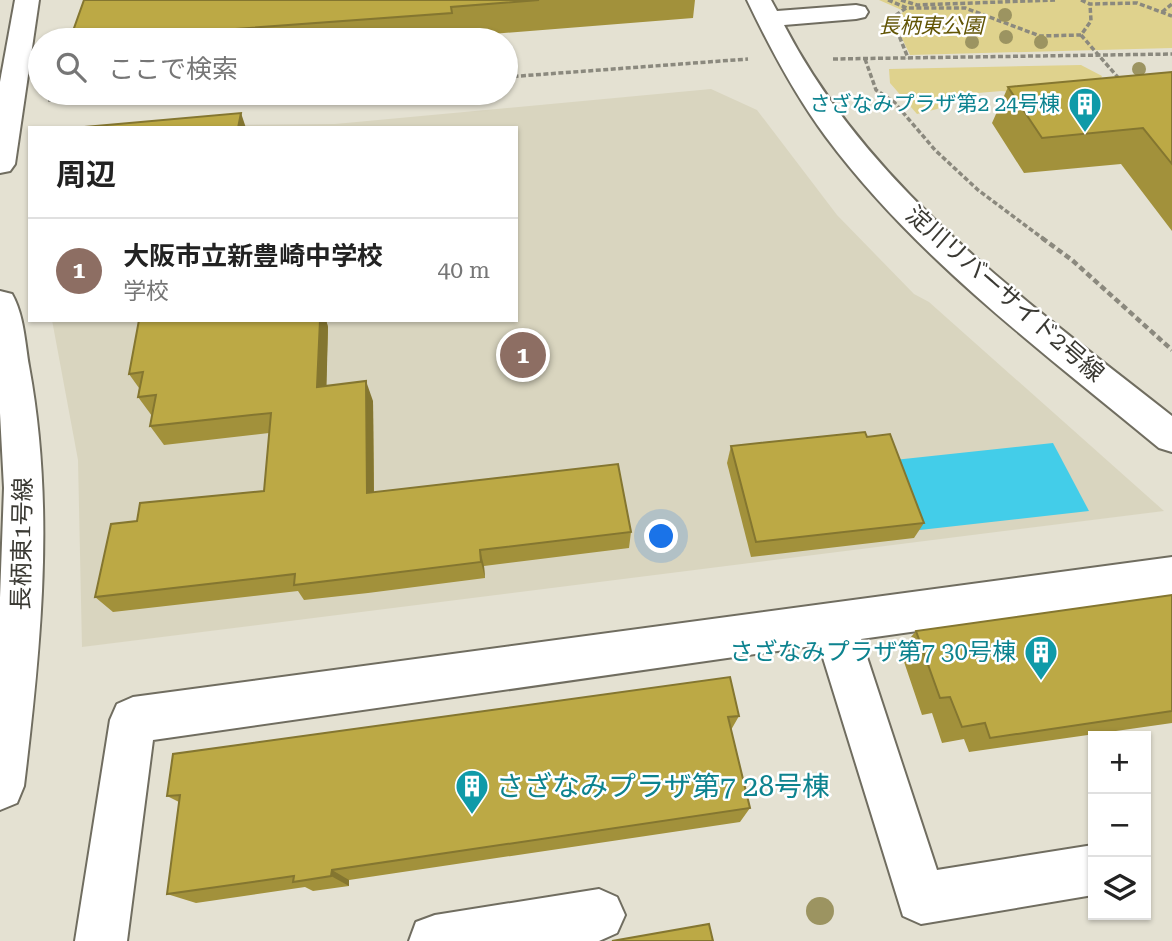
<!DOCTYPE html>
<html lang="ja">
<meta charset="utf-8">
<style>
:root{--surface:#fff;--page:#f6f6f6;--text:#222;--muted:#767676;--line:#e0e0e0;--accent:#0b8043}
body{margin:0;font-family:"Roboto Serif","Noto Sans JP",serif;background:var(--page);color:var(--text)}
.controls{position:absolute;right:21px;bottom:21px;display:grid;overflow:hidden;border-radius:0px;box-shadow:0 2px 5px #0004}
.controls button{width:63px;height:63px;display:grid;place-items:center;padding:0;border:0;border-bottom:2px solid var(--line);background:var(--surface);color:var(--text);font:35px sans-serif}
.you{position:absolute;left:662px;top:537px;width:24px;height:24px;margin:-18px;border:5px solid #fff;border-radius:50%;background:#1a73e8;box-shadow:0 0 0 10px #1a73e833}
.badge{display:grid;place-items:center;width:46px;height:46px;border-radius:50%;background:var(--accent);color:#fff;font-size:23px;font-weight:700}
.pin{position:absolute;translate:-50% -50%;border:4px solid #fff;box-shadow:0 2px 7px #0006}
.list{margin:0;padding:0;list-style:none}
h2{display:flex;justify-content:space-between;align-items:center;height:91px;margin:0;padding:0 28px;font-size:30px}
h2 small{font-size:23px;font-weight:400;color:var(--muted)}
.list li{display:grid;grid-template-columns:46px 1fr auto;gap:21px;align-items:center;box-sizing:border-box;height:105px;padding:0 28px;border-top:2px solid var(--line)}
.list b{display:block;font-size:26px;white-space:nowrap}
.list p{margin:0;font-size:23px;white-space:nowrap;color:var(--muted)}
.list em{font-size:23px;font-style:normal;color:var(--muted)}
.icon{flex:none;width:38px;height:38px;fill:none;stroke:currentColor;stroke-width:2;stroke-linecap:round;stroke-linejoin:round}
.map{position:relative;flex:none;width:1172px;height:941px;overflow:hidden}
.search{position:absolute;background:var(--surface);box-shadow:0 2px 5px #0004;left:28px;top:28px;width:490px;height:77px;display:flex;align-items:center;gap:18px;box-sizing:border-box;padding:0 24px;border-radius:38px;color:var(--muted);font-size:26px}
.panel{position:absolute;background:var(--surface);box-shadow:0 2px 5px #0004;left:28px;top:126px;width:490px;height:196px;border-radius:0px}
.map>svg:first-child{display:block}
.built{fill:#d9d5bf}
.green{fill:#dfd28d}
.water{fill:#43cde9}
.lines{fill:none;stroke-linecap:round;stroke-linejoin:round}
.minor-casing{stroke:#706d60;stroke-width:4}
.path-far1{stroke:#8b897e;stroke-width:3.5;stroke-dasharray:5 2.5;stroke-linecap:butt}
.path{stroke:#8b897e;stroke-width:4.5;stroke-dasharray:6 3.5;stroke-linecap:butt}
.minor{fill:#fff;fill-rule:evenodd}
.tree{fill:#9c9461}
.wall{fill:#a2913b}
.shaded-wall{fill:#847630}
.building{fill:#bca945;stroke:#847630;stroke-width:2}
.labels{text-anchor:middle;stroke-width:5;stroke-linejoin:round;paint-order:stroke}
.far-park-label{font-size:21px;font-style:italic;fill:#625505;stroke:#fff}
.far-culture-label{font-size:21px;fill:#0d838f;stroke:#fff;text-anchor:end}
.street-label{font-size:24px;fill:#3a3933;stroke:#fff}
.culture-label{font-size:24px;fill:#0d838f;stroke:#fff;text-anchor:end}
.near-culture-label{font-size:28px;fill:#0d838f;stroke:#fff;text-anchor:start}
</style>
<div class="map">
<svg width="1172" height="941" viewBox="0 0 1172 941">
<rect width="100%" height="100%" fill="#e4e1d2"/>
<!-- built -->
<polygon class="built" points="711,89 757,110 837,215 914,294 929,302 1164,511 82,647 78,460 52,320 516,320 516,128 56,127 335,124"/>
<!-- green -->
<g class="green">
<polygon points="879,0 1172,0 1172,48 910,55 896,26 896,19 904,11"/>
<polygon points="1081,65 1102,76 1094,93 1049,97 1002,91 965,94 937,109 917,114 890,83 889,69"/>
</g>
<!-- water -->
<polygon class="water" points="1053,443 1089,511 911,531 885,461"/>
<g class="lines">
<defs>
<g id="minor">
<polygon points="15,0 39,0 15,164 10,171 0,173 0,82"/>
<path d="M747 0H771L777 11 856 5 865 7 868 12 865 17 856 19 784 25C871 192 1028 302 1172 416V452L1159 448C1042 351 917 259 826 137 794 94 769 46 747 0Z"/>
<path d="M0 291 12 294C24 315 25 343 29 366 55 506 41 646 24 786L17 803 0 810V598L4 488 0 413Z"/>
<polygon points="1172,557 1172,595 861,639 937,870 1093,845 1093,895 921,924 903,916 819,645 153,740 127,941 75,941 110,720 117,704 133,697"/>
<polygon points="599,889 617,897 625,915 617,933 599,941 409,941 416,922 435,915"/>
</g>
</defs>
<!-- minor casing -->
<use href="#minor" class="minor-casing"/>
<!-- path-far1 -->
<g class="path-far1">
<polyline points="888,0 907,8 965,8 1040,36 1081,35 1091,21 1090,4"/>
<polyline points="901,0 917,5 1055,0"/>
<polyline points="1081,0 1090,4 1137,3 1172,16"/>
<polyline points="906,8 892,18 908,58"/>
<polyline points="1162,12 1172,4"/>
<polyline points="1081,35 1122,82"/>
<polyline points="833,59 1172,54"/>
<polyline points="865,59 876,90 894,102 935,150 978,190 1045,240"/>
<polyline points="506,77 748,59"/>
<polyline points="48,100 244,100 313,93"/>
</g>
<!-- path -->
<polyline class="path" points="1042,238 1072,260 1172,350"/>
<!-- minor -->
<use href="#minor" class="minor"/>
</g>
<!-- trees -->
<g class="tree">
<circle cx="1005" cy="15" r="7"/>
<circle cx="912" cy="21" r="7"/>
<circle cx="939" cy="23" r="7"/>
<circle cx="1006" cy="37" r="7"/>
<circle cx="972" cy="42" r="7"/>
<circle cx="1041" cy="42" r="7"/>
<circle cx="1139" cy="69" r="7"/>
<circle cx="820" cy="911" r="14"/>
</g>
<!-- wall -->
<g class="wall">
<polygon points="84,0 695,0 693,18 455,37 456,40 78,40 73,31"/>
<polygon points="1172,72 1172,231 1121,164 1024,173 992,123 1008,87"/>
<polygon points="139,320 326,320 328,327 326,386 373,401 374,492 631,532 629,548 484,566 485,578 368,593 304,600 298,591 113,612 95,597 137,521 264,491 269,433 164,445 150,426 152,416 138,397 139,388 129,374"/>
<polygon points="867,437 924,523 914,538 751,557 727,463 731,446"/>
<polygon points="1172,595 1172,723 969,752 964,739 942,743 932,713 922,715 900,650 916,631"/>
<polygon points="739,716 731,730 750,808 740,822 349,880 349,886 313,891 305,887 196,903 167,894 179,802 167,796"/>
</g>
<!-- shaded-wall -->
<g class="shaded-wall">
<polygon points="241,113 246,128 238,128"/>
<polygon points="320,320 326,320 328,327 326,406 317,387"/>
<polygon points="366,381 373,401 374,510 367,493"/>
<polygon points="480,550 484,566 485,578 481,562"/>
<polygon points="332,870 349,880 349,886 331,876"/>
</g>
<!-- building -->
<g class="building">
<polygon points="84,0 539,0 451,7 452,13 112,38 114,29 73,31"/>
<polygon points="1172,72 1172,164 1143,128 1042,138 1008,87"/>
<polygon points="241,113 238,128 73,128"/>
<polygon points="139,320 320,320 317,387 366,381 367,493 618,464 631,532 480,550 481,562 360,577 294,585 295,574 95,597 111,524 137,521 140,503 264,491 271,413 150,426 156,395 138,397 143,372 129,374"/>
<polygon points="865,432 867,437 890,434 924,523 756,542 731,446"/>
<polygon points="1172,595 1172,711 990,738 985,723 962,727 950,697 940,698 916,631"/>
<polygon points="730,677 739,716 728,717 750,808 332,870 331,876 293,882 294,876 167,894 180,795 167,796 173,754"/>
<polygon points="709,924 713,941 612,941"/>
</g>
<!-- icons -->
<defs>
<symbol id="building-pin" viewBox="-11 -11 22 30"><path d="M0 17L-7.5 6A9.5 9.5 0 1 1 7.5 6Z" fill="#0f9aa8" stroke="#fff"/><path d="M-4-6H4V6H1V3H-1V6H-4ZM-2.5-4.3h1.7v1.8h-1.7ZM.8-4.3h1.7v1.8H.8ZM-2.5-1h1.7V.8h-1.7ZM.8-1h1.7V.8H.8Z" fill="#fff"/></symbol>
</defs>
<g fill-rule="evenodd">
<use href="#building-pin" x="1066" y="85" width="38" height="52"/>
<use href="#building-pin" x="1022" y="633" width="38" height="52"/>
<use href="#building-pin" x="453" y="767" width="38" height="52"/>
</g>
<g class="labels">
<!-- far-park labels -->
<g class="far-park-label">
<text x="931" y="33">長柄東公園</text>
</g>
<!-- far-culture labels -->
<g class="far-culture-label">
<text x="1060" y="111">さざなみプラザ第2 24号棟</text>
</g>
<!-- street labels -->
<g class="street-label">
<text transform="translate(1005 294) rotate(41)" y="8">淀川リバーサイド2号線</text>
<text transform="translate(22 544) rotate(-89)" y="8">長柄東1号線</text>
</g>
<!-- culture labels -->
<g class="culture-label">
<text x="1016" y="660">さざなみプラザ第7 30号棟</text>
</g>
<!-- near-culture labels -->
<g class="near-culture-label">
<text x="496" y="796">さざなみプラザ第7 28号棟</text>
</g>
</g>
</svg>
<div class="controls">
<button>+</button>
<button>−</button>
<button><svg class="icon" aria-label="layers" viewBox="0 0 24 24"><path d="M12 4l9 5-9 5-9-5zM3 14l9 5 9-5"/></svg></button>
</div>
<div class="you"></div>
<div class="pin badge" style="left:523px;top:355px;background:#8d6e63">1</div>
<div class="search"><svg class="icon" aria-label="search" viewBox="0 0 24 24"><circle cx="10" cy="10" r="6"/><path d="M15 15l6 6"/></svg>ここで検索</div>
<section class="panel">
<h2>周辺<small></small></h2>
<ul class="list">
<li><span class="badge" style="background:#8d6e63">1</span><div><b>大阪市立新豊崎中学校</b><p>学校</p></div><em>40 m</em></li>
</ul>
</section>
</div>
